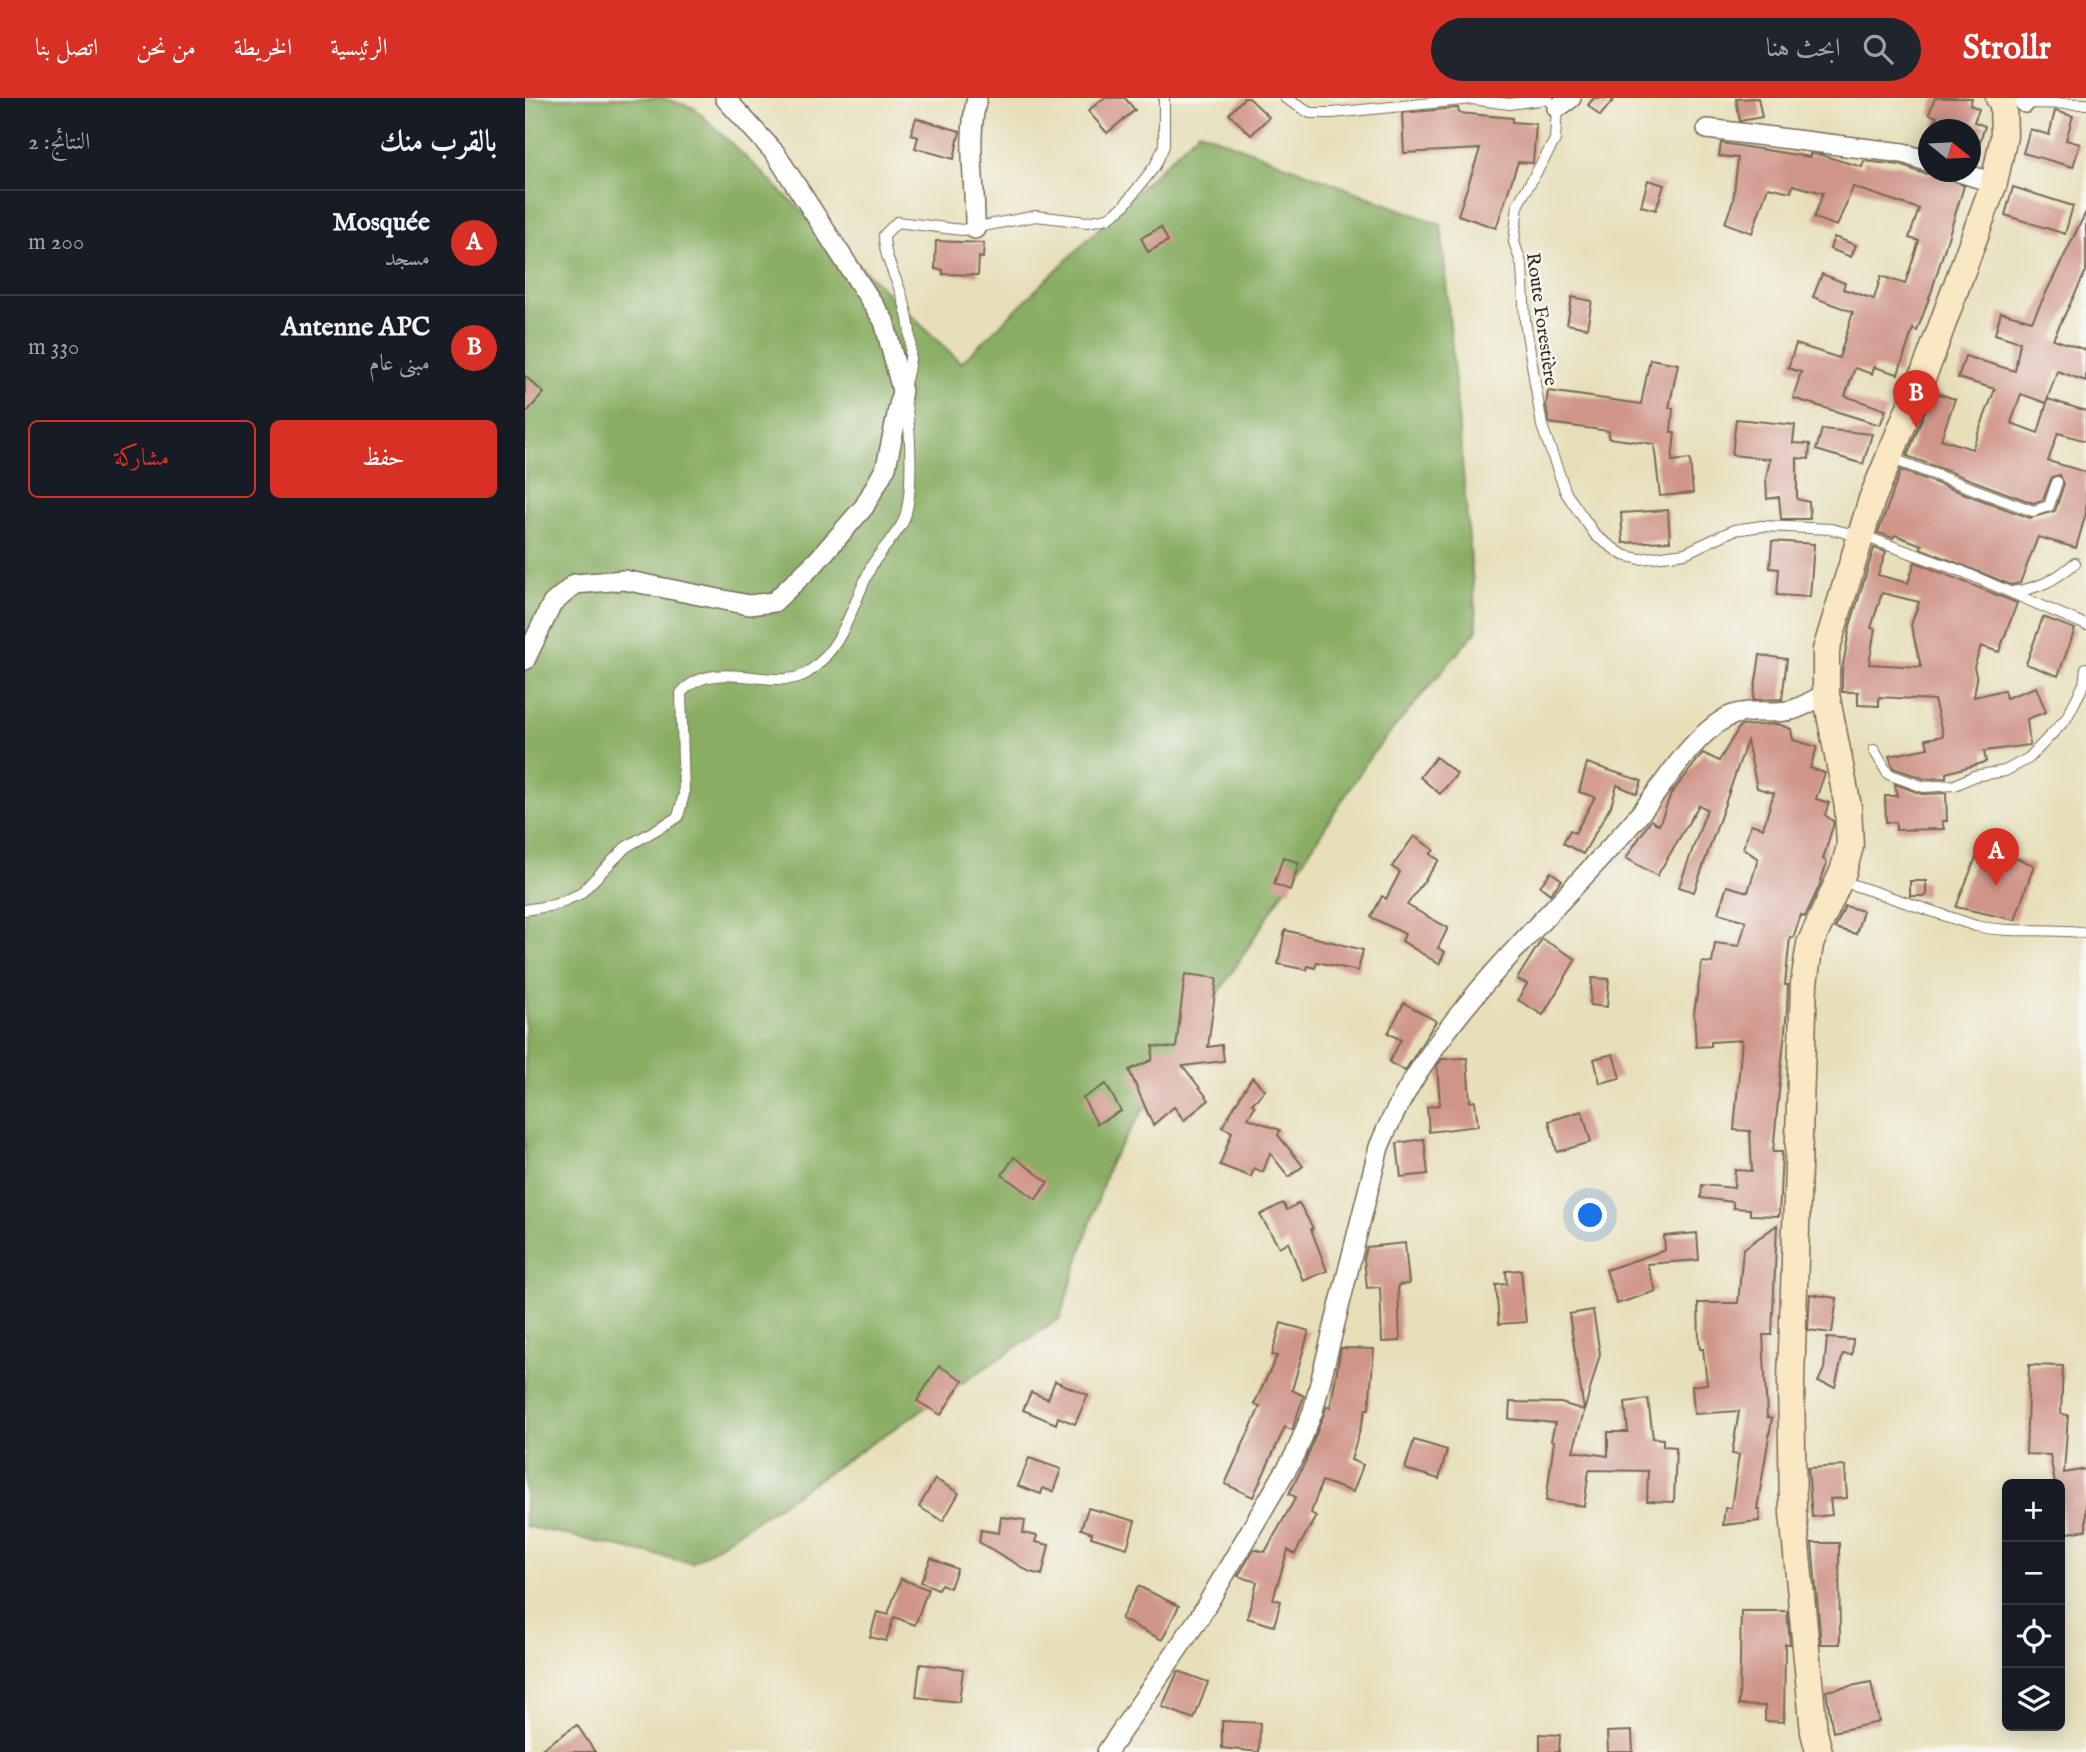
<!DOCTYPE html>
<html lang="ar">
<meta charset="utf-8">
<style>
:root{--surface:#171b24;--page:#20242c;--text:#f1f3f6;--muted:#9ea1a6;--line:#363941;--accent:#d93025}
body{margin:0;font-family:"IM FELL English",Amiri,serif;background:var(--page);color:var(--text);direction:rtl}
.controls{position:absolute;right:21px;bottom:21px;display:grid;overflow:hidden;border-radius:10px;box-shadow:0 4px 18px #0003}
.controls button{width:63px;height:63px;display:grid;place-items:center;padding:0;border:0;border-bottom:2px solid var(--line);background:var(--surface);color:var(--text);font:35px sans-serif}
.compass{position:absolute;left:1393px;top:21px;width:63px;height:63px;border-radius:50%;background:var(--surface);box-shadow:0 4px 18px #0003;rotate:108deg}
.you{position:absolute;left:1066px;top:1118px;width:24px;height:24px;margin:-18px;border:5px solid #fff;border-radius:50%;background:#1a73e8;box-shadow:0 0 0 10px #1a73e833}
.badge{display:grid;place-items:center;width:46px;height:46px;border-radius:50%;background:var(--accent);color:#fff;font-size:23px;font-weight:700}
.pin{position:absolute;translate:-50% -58px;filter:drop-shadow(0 2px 4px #0008)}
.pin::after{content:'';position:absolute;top:37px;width:24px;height:21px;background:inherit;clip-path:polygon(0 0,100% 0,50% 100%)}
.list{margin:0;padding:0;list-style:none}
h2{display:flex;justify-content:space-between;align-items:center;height:91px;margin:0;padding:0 28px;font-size:30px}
h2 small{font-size:23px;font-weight:400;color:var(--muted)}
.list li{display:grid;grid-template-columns:46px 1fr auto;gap:21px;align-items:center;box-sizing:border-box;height:105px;padding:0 28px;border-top:2px solid var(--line)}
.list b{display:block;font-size:26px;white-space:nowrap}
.list p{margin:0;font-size:23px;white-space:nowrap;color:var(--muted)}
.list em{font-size:23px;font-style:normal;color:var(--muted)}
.actions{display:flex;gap:14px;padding:21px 28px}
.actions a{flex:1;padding:16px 0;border:2px solid var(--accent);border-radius:10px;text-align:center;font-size:24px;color:var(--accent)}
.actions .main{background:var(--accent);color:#fff}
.icon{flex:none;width:38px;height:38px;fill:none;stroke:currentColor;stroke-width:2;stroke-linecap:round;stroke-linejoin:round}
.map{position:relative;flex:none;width:1561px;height:1654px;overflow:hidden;direction:ltr}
header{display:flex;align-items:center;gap:42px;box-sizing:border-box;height:98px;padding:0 35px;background:var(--accent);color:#fff}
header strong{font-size:33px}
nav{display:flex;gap:38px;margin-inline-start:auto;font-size:24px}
.search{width:490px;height:63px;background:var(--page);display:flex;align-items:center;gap:18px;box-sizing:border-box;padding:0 24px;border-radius:38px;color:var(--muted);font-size:26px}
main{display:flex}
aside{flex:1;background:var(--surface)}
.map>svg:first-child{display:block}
.forest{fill:#89ae63;stroke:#626c40;stroke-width:2}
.building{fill:#d09589;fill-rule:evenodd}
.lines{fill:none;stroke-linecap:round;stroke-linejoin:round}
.lane-casing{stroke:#776954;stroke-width:12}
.street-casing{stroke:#776954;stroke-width:22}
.secondary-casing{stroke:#776954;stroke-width:29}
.lane{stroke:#fff;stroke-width:10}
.street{stroke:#fff;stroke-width:19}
.secondary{stroke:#fae7c3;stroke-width:26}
.labels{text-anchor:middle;stroke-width:5;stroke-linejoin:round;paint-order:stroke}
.street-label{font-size:19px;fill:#3b2a1e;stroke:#f6f6f2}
</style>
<header>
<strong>Strollr</strong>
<div class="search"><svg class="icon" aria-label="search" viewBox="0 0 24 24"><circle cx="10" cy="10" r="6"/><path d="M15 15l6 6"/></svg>ابحث هنا</div>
<nav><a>الرئيسية</a><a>الخريطة</a><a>من نحن</a><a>اتصل بنا</a></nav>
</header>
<main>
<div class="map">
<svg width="1561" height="1654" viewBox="0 0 1561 1654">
<rect width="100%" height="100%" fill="#f6f6f2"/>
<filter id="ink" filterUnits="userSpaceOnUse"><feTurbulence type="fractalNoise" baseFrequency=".0143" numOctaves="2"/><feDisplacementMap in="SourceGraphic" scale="14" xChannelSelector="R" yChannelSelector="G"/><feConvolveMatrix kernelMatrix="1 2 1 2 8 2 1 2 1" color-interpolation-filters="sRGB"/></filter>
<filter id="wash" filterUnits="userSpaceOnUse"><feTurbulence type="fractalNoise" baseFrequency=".00686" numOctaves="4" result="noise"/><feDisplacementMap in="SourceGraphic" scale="28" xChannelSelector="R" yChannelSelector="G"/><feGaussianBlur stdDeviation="1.57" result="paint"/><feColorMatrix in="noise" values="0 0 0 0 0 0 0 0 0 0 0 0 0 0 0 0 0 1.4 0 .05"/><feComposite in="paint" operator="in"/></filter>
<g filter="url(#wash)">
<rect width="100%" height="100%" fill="#e7dfb9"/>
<!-- forest -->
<polygon class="forest" points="0,0 138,0 169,10 436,265 674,33 916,127 952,532 847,656 585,1064 535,1220 167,1465 0,1428"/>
<g id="blocks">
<!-- building -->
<g class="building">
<polygon points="579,0 600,0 610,12 582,35 563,13"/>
<polygon points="719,0 724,0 744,19 726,37 704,16"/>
<polygon points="1069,0 1090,0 1075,18 1063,7"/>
<polygon points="1233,0 1237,19 1215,23 1211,1"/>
<polygon points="1410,0 1447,0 1445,7 1454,11 1449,24 1460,28 1448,65 1446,32 1407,32 1412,19 1404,16"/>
<polygon points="933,10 934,15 987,20 987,24 1011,26 1008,65 993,64 971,130 933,117 955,51 879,55 877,15"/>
<polygon points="1530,13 1548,18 1541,42 1555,46 1548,69 1498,55 1505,31 1524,37"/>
<polygon points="391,20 435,33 429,61 390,50 393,39 386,36"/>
<polygon points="1196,45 1285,59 1285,56 1296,57 1337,69 1339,63 1375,67 1400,76 1410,74 1423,78 1439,88 1406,195 1392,233 1388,231 1373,276 1349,269 1347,276 1330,270 1320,298 1361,312 1355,327 1268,300 1276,274 1263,270 1271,246 1314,260 1328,214 1288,199 1297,176 1320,185 1318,191 1349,201 1356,178 1380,186 1394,143 1384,140 1394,111 1328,89 1312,128 1289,120 1298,95 1268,87 1266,94 1243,89 1227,135 1200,125 1208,103 1213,60 1194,58"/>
<polygon points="1123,82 1139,87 1131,112 1116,108"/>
<polygon points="1488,89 1548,108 1540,136 1480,117"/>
<polygon points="1561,114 1561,173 1528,241 1561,252 1561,283 1532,273 1521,305 1496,296 1486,325 1513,335 1523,301 1561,313 1561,343 1533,335 1523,363 1561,374 1561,415 1551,450 1513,439 1495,485 1486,487 1395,450 1397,447 1370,437 1368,440 1353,435 1376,372 1505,420 1530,413 1539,386 1535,377 1527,379 1518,402 1508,405 1382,358 1408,294 1430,301 1416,341 1447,351 1470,291 1433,280 1440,258 1490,273 1495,244 1470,236 1476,214 1507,223"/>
<polygon points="636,129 643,143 623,154 616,140"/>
<polygon points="1309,139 1331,147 1326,159 1305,151"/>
<polygon points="411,143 459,145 458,160 454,159 453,177 418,176 418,172 410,171"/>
<polygon points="1047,199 1067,203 1062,230 1042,226"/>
<polygon points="1125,261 1153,266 1144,310 1148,310 1146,334 1150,334 1147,363 1165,361 1168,395 1135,398 1129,346 1083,340 1084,333 1024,325 1021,307 1023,293 1116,306"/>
<polygon points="0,278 19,295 0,316"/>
<polygon points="1211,321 1270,327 1268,345 1285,346 1284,361 1272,360 1272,401 1284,404 1285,421 1256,421 1254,399 1242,401 1241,380 1245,361 1207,357"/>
<polygon points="1297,331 1347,336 1338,366 1291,352"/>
<polygon points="1143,412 1145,443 1098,445 1096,415"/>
<polygon points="1247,443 1289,446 1285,499 1252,497 1254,471 1245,470"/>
<path d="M1349 450 1361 454 1353 477 1383 485 1390 464 1492 505 1474 554 1456 548 1449 569 1452 581 1449 599 1479 592 1481 600 1511 589 1521 614 1502 621 1505 647 1459 653 1461 664 1421 675V680L1400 681 1368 670 1364 658 1403 650 1401 641 1418 638 1409 602 1354 599V608L1333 607V594H1317V572L1325 528ZM1357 495 1394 504 1386 527 1396 569 1344 566 1350 531 1346 530Z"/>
<polygon points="1518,519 1550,531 1533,578 1501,566"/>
<polygon points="1235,557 1262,561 1257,601 1228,602"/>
<polygon points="1253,626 1266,631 1268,642 1292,649 1285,670 1300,675 1291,701 1304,705 1300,717 1308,723 1308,728 1298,761 1302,764 1294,789 1280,819 1276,817 1268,840 1265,839 1260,887 1263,887 1262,912 1248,1054 1257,1054 1254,1118 1225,1117 1225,1111 1208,1110 1208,1104 1176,1100 1177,1087 1209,1090 1210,1072 1227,1073 1225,1033 1209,1032 1217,942 1186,944 1186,948 1171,949 1169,915 1177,864 1187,865 1190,845 1214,848 1221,823 1193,815 1202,788 1223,794 1233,761 1218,750 1226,726 1238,730 1249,695 1232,690 1222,643 1169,794 1154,789 1182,711 1174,707 1132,778 1101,760 1126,722 1134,727 1146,696 1178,655 1194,663 1215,628"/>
<polygon points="911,659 932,676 915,696 895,679"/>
<polygon points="1062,665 1117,683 1112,696 1092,687 1086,708 1058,756 1038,745 1045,732 1050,735 1070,699 1054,694"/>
<polygon points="1370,686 1397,696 1421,695 1422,723 1417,723 1419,731 1371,732 1371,724 1361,724 1360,698 1372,698"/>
<polygon points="889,738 909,752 905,756 914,762 882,807 923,830 913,850 920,854 914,866 877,843 880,836 846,819 857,798 861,801 875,774 867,769"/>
<polygon points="1456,747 1509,767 1490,822 1431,809"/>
<polygon points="758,759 774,765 765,792 749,786"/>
<polygon points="1026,774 1037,782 1025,796 1015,788"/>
<rect x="1385" y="783" width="16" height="15"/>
<polygon points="1320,808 1338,813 1331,836 1310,830"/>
<polygon points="760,832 838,852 833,873 792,864 790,870 783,868 782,872 753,866"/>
<polygon points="1017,841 1051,861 1018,917 993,902 1002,886 992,881"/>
<polygon points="660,876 692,880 683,949 697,947 699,963 658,968 684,1002 659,1022 649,1009 628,1027 604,972 627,962 628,948 651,950"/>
<polygon points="1067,880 1084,881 1082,909 1065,907"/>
<polygon points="879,905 911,923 880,973 864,964 876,942 863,935"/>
<polygon points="1088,956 1095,980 1075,985 1069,961"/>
<polygon points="942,960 945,1004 950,1003 953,1028 904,1034 902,1009 915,1007 912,967 917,961"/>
<polygon points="727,979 740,992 727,1006 730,1008 723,1020 755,1032 753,1037 778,1068 764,1079 745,1055 738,1074 729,1070 726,1079 695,1067 707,1034 697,1029"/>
<polygon points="581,986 596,1013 572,1026 558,1000"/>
<polygon points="1057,1013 1066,1044 1032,1054 1024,1023"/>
<polygon points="899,1041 903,1076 876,1079 872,1045"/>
<polygon points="489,1059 523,1084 511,1101 477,1077"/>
<polygon points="758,1105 762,1112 774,1105 788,1130 786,1131 802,1173 778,1183 763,1144 754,1149 735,1117"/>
<polygon points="1252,1127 1247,1237 1238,1237 1242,1319 1247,1320 1232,1411 1235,1411 1234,1423 1198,1427 1200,1410 1206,1410 1214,1357 1207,1356 1214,1313 1169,1316 1167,1288 1182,1286 1178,1251 1175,1251 1174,1243 1173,1205 1213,1205 1218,1151"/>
<polygon points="1172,1135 1174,1162 1122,1166 1131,1193 1092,1206 1081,1172 1140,1152 1139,1138"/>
<polygon points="880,1145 884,1186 873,1187 875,1243 857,1244 855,1189 842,1190 839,1160 842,1149"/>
<polygon points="996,1172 1001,1224 974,1226 971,1187 982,1186 981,1173"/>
<polygon points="1285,1196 1312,1200 1307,1235 1283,1232"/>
<polygon points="1068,1212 1075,1256 1048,1353 1083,1358 1083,1334 1103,1334 1100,1304 1123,1301 1128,1340 1138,1341 1138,1348 1151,1349 1149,1404 1122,1403 1123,1373 1064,1372 1059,1408 1021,1403 1029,1343 1026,1342 1030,1325 984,1321 985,1304 1036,1305 1059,1312 1044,1216"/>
<polygon points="756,1225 784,1233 767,1292 779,1298 767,1332 760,1329 728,1399 700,1386 735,1309 729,1306 752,1258 747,1257"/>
<polygon points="1302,1240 1328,1242 1327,1257 1318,1256 1310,1289 1293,1284 1299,1271"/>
<polygon points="816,1250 849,1251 844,1311 841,1311 826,1362 838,1367 828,1394 797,1383 786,1415 791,1418 770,1456 763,1452 748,1501 756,1503 749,1528 722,1520 732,1484 713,1478 729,1451 740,1454 771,1399 764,1396 782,1360 802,1308 805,1310"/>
<polygon points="1504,1267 1538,1268 1536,1316 1543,1317 1539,1375 1561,1371 1561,1432 1538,1436 1535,1386 1530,1386 1525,1357 1501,1356"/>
<polygon points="414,1268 438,1282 416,1317 392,1303"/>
<polygon points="530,1283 563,1297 550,1326 533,1319 531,1326 498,1312 506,1294 523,1301"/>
<polygon points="889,1342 922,1352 914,1381 880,1371"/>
<polygon points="504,1360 536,1371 528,1394 518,1390 516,1396 493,1388"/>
<polygon points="1320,1368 1322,1400 1305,1401 1307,1417 1287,1419 1283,1370"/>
<polygon points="410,1381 434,1395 418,1423 394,1409"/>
<polygon points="563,1410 610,1423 602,1450 566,1439 567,1435 556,1431"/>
<polygon points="476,1419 500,1422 498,1435 512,1438 510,1444 524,1447 517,1477 505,1474 454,1444 456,1432 474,1435"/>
<polygon points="1287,1445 1314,1445 1315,1546 1296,1546"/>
<polygon points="406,1460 432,1471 425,1490 416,1486 413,1491 396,1484"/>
<polygon points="376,1481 403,1491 390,1527 369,1519 361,1543 345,1539 352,1514 365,1517 363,1516"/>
<polygon points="613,1488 654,1508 637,1542 596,1521"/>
<polygon points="1216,1513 1262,1513 1265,1546 1260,1546 1259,1624 1240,1623 1240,1608 1214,1607"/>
<polygon points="395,1566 438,1571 434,1604 391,1599"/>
<polygon points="653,1573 683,1584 669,1621 637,1609"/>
<polygon points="1346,1584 1354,1624 1308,1634 1301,1593"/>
<polygon points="697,1623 735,1625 734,1654 697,1650"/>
<polygon points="52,1627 70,1654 12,1654"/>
<polygon points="1107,1633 1108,1654 1083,1654 1082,1634"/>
<polygon points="1015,1636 1035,1637 1034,1654 1015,1654"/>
</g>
</g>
</g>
<g filter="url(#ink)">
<use href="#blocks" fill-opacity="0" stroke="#776954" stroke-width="2"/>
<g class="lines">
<defs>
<g id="lane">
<polyline points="760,0 785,15 807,15 947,1 984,6 1022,1 1032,10 1030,42 993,106 989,144 997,168 1000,223 1017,328 1041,395 1071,438 1098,457 1115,461 1160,455 1209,432 1237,428 1306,431 1347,441 1436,473 1561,527"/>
<polyline points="1499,5 1561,6"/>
<polyline points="1365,360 1508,413 1524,408 1532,384"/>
<path d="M1487 494C1514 490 1529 483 1550 465"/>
<polyline points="1349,652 1363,676 1399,689 1430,687 1449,678 1480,673 1504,660 1541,621 1559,586 1561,570"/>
<path d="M1314 782 1451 828C1487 836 1524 829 1561 835"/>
<path d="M0 812 29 807 55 796 101 749 153 719 159 696 156 595C188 557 252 595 282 575 319 550 328 504 347 467 356 452 370 439 378 424 389 400 387 317 377 293 390 262 387 226 376 195 369 175 359 158 359 137L372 124 437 132 511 118 562 124 583 120 598 109 630 68 639 48V0"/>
</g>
<g id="street">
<polyline points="1500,5 1501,0"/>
<polyline points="1032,10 1046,0"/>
<polyline points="1182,31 1378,55 1404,64"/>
<polyline points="1434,74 1469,85"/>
<path d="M450 131C451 87 441 44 452 0"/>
<polyline points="0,562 27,506 50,486 99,482 224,507 249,504 291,464 339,409 361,369 377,293 359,223 250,55 200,0"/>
<path d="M582 1654 674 1520 771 1355 788 1313 854 1049C906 921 1019 827 1108 724 1138 691 1160 645 1199 621 1219 609 1246 617 1267 612 1278 609 1290 601 1301 596"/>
</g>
<polyline id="secondary" points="1294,1654 1289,1634 1268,1415 1266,1283 1279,885 1285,846 1318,774 1325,748 1323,709 1301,596 1301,552 1347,401 1404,263 1469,85 1479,38 1478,4 1474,0"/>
</defs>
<!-- lane casing -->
<use href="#lane" class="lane-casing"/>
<!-- street casing -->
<use href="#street" class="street-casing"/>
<!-- secondary casing -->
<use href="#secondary" class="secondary-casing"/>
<!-- lane -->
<use href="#lane" class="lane"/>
<!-- street -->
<use href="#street" class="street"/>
<!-- secondary -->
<use href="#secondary" class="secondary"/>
</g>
</g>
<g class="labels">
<!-- street labels -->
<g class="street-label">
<text transform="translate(1018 221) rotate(82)" y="7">Route Forestière</text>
</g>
</g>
</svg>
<div class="controls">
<button>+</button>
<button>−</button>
<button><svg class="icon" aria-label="locate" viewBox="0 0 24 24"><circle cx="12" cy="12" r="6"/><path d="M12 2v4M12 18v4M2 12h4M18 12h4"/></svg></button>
<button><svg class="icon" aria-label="layers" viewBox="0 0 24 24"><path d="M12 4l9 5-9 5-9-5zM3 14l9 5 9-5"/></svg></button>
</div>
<svg class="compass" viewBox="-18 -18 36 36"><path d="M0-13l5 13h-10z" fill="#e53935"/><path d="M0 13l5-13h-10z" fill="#9ea1a6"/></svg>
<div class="you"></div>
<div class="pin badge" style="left:1471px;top:788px">A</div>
<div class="pin badge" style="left:1391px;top:330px">B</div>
</div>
<aside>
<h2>بالقرب منك<small>النتائج: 2</small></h2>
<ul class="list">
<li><span class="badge">A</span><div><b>Mosquée</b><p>مسجد</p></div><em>200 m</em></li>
<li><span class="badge">B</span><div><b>Antenne APC</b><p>مبنى عام</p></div><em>330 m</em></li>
</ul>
<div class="actions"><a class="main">حفظ</a><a>مشاركة</a></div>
</aside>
</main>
